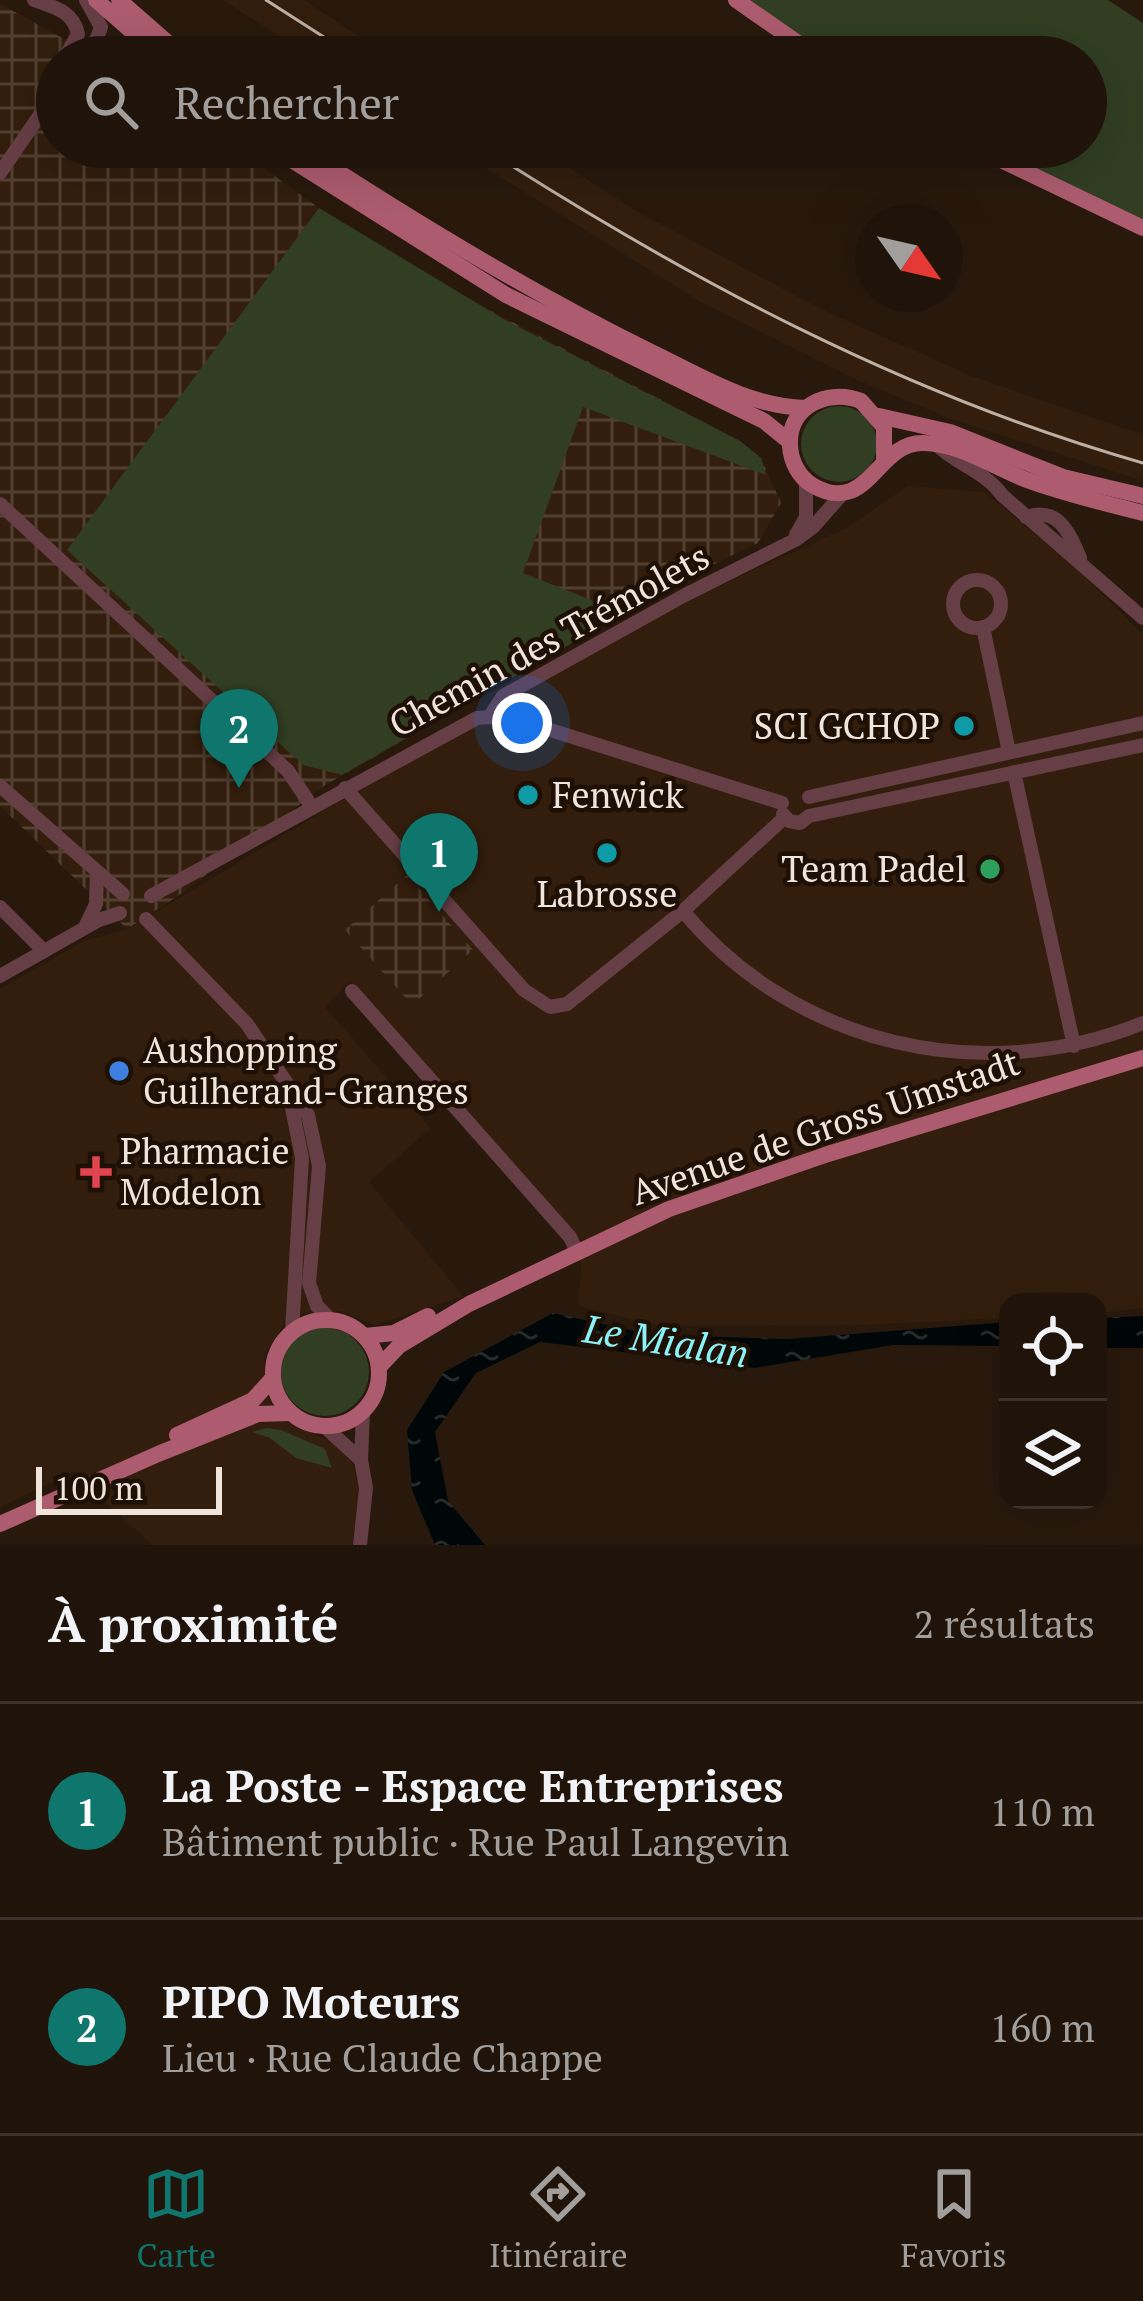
<!DOCTYPE html>
<html lang="fr">
<meta charset="utf-8">
<style>
:root{--surface:#1f130a;--page:#271c13;--text:#f1f3f6;--muted:#a19e9c;--line:#3c322b;--accent:#0f766e}
body{margin:0;font-family:"PT Serif",serif;background:var(--page);color:var(--text)}
.controls{position:absolute;right:36px;bottom:36px;display:grid;overflow:hidden;border-radius:24px;box-shadow:0 12px 48px #0002}
.controls button{width:108px;height:108px;display:grid;place-items:center;padding:0;border:0;border-bottom:3px solid var(--line);background:var(--surface);color:var(--text);font:60px sans-serif}
.compass{position:absolute;left:855px;top:204px;width:108px;height:108px;border-radius:50%;background:var(--surface);box-shadow:0 12px 48px #0002;rotate:124deg}
.scale{position:absolute;left:36px;bottom:30px;width:186px;box-sizing:border-box;padding-left:12px;border:6px solid #f0e5dd;border-top:0;font-size:33px;line-height:42px;white-space:nowrap;color:#f0e5dd;-webkit-text-stroke:9px #1f1005;paint-order:stroke}
.you{position:absolute;left:522px;top:723px;width:42px;height:42px;margin:-30px;border:9px solid #fff;border-radius:50%;background:#1a73e8;box-shadow:0 0 0 18px #1a73e833}
.badge{display:grid;place-items:center;width:78px;height:78px;border-radius:50%;background:var(--accent);color:#fff;font-size:39px;font-weight:700}
.pin{position:absolute;translate:-50% -99px;filter:drop-shadow(0 3px 6px #0008)}
.pin::after{content:'';position:absolute;top:63px;width:42px;height:36px;background:inherit;clip-path:polygon(0 0,100% 0,50% 100%)}
.list{margin:0;padding:0;list-style:none}
h2{display:flex;justify-content:space-between;align-items:center;height:156px;margin:0;padding:0 48px;font-size:51px}
h2 small{font-size:39px;font-weight:400;color:var(--muted)}
.list li{display:grid;grid-template-columns:78px 1fr auto;gap:36px;align-items:center;box-sizing:border-box;height:216px;padding:0 48px;border-top:3px solid var(--line)}
.list b{display:block;font-size:45px;white-space:nowrap}
.list p{margin:0;font-size:39px;white-space:nowrap;color:var(--muted)}
.list em{font-size:39px;font-style:normal;color:var(--muted)}
.icon{flex:none;width:66px;height:66px;fill:none;stroke:currentColor;stroke-width:2;stroke-linecap:round;stroke-linejoin:round}
.map{position:relative;flex:none;width:1143px;height:1545px;overflow:hidden}
.search{position:absolute;background:var(--surface);box-shadow:0 12px 48px #0002;left:36px;right:36px;top:36px;height:132px;display:flex;align-items:center;gap:30px;box-sizing:border-box;padding:0 42px;border-radius:66px;color:var(--muted);font-size:45px}
.sheet{height:588px;background:var(--surface)}
nav{display:flex;justify-content:space-around;align-items:center;box-sizing:border-box;height:168px;border-top:3px solid var(--line);background:var(--surface);font-size:33px;color:var(--muted)}
nav a{display:grid;justify-items:center;gap:6px}
nav .on{color:var(--accent)}
.map>svg:first-child{display:block}
.built{fill:#331e0d}
.industrial{fill:url(#industrial-grid)}
.green{fill:#313e22}
.water{fill:url(#water-ripples)}
.lines{fill:none;stroke-linecap:round;stroke-linejoin:round}
.minor{stroke:#663e46;stroke-width:14}
.major{stroke:#ad5c6f;stroke-width:16}
.rail{stroke:#bcb0a6;stroke-width:3}
.culture-dot{fill:#0f9aa8;stroke:#1f1005;stroke-width:4.5}
.leisure-dot{fill:#2e9e5b;stroke:#1f1005;stroke-width:4.5}
.shop-dot{fill:#3f7fe0;stroke:#1f1005;stroke-width:4.5}
.health-dot{fill:#e0444e;stroke:#1f1005;stroke-width:4.5}
.labels{text-anchor:middle;stroke-width:9;stroke-linejoin:round;paint-order:stroke}
.street-label{font-size:36px;fill:#f0e5dd;stroke:#1f1005}
.poi-label{font-size:36px;fill:#f0e5dd;stroke:#1f1005;text-anchor:start}
.water-label{font-size:39px;font-style:italic;fill:#8bf2f8;stroke:#1f1005}
</style>
<div class="map">
<svg width="1143" height="1545" viewBox="0 0 1143 1545">
<defs>
<pattern id="industrial-grid" width="8" height="8" patternUnits="userSpaceOnUse" patternTransform="scale(3)"><rect width="8" height="8" fill="#331e0d"/><path d="M0 4h8M4 0v8" fill="none" stroke="#513f30"/></pattern>
<pattern id="water-ripples" width="26" height="14" patternUnits="userSpaceOnUse" patternTransform="scale(3)"><rect width="26" height="14" fill="#000708"/><path d="M2 4q2-2 4 0t4 0M15 11q2-2 4 0t4 0" fill="none" stroke="#262b2c"/></pattern>
</defs>
<rect width="100%" height="100%" fill="#29190d"/>
<!-- built -->
<g class="built">
<polygon points="223,0 304,0 390,57 312,57"/>
<polygon points="452,147 537,147 638,212 821,309 971,376 1143,435 1143,481 946,417 860,381 701,302"/>
<polygon points="908,486 985,492 1080,572 1143,635 1143,1308 1098,1313 1098,1302 1008,1302 1008,1318 857,1325 660,1326 579,1306 582,1241 350,980 325,1007 431,1128 369,1182 463,1296 375,1325 340,1311 300,1314 286,1321 264,1356 267,1395 282,1419 334,1443 352,1463 359,1488 352,1545 152,1545 74,1472 0,1507 0,989 84,941 128,929 524,691 691,599 848,527"/>
</g>
<!-- industrial -->
<g class="industrial">
<polygon points="0,4 97,57 57,57 57,147 234,147 319,208 451,290 740,441 761,458 781,503 758,543 683,579 680,584 619,616 324,786 178,896 127,929 0,806"/>
<polygon points="407,875 473,950 412,1005 345,930"/>
</g>
<!-- green -->
<g class="green">
<polygon points="736,0 1108,0 1143,23 1143,228 974,147 1086,147 1086,57 818,57"/>
<polygon points="319,208 505,320 740,441 761,458 766,475 583,407 523,573 604,605 619,616 342,775 303,765 67,550"/>
<circle cx="839" cy="444" r="38"/>
<circle cx="325" cy="1372" r="44"/>
<polygon points="266,1428 281,1430 325,1449 332,1468 296,1458 270,1438 252,1432"/>
</g>
<!-- water -->
<g class="water">
<polygon points="553,1313 653,1335 787,1339 1008,1322 1008,1346 893,1345 755,1368 540,1342 476,1373 435,1432 448,1501 485,1545 435,1545 412,1490 407,1430 444,1372"/>
<polygon points="1143,1316 1143,1348 1098,1348 1098,1318"/>
</g>
<g class="lines">
<!-- minor -->
<g class="minor">
<path d="M34 0C54 7 73 11 78 34L65 57"/>
<polyline points="86,0 101,27 90,57"/>
<polyline points="57,68 51,80 57,89"/>
<polyline points="0,173 57,90"/>
<path d="M936 444C957 465 985 471 1002 495L1143 618"/>
<polyline points="0,504 288,771 312,807"/>
<path d="M1026 517C1058 506 1069 532 1080 558"/>
<polyline points="796,535 806,517 806,481"/>
<circle cx="977" cy="604" r="24"/>
<polyline points="983,627 1009,752"/>
<polyline points="490,716 503,696 685,595 797,539 813,527 844,492"/>
<polyline points="1014,772 1074,1046"/>
<polyline points="0,786 123,894"/>
<polyline points="345,788 524,990 550,1007 567,1004 683,911 785,817"/>
<polyline points="809,797 1143,723"/>
<polyline points="783,814 789,821 800,823 809,816 1143,745"/>
<polyline points="151,896 477,718 506,716 782,803"/>
<polyline points="0,907 44,951"/>
<path d="M683 911C795 1046 983 1088 1143 1023"/>
<polyline points="146,919 247,1024 308,1115 319,1166 309,1283 317,1306 331,1320"/>
<polyline points="86,925 96,904 97,872"/>
<polyline points="0,976 99,920 120,913"/>
<polyline points="352,991 570,1237 578,1253"/>
<polyline points="288,1088 302,1158 292,1332"/>
<polyline points="325,1427 361,1460"/>
<polyline points="360,1545 366,1488 361,1460 363,1412"/>
</g>
<!-- major -->
<g class="major">
<polyline points="96,0 161,57"/>
<polyline points="119,0 184,57"/>
<polyline points="736,0 818,57"/>
<polyline points="271,147 506,295 764,421 790,442"/>
<path d="M300 147C414 222 528 291 651 352 701 376 748 406 805 408"/>
<polyline points="974,147 1143,228"/>
<polyline points="879,416 950,432 1063,477 1143,496"/>
<path d="M884 461V427L861 401C828 388 788 406 790 446 791 462 799 477 812 485 868 518 876 443 922 443 957 442 995 468 1027 480 1065 494 1104 503 1143 513"/>
<circle cx="326" cy="1373" r="53"/>
<polyline points="365,1336 394,1333 428,1316"/>
<polyline points="379,1367 399,1346 469,1304 669,1209 828,1154 1143,1058"/>
<polyline points="177,1435 253,1400 273,1378"/>
<polyline points="0,1524 158,1454 258,1414 290,1413"/>
</g>
<!-- rail -->
<g class="rail">
<polyline points="266,0 355,57"/>
<path d="M482 147C689 280 905 395 1143 463"/>
</g>
</g>
<!-- markers -->
<g class="culture-dot">
<circle cx="964" cy="726" r="12"/>
<circle cx="528" cy="795" r="12"/>
<circle cx="607" cy="853" r="12"/>
</g>
<circle class="leisure-dot" cx="990" cy="869" r="12"/>
<circle class="shop-dot" cx="119" cy="1071" r="12"/>
<path class="health-dot" d="M90 1154h12v12h12v12h-12v12h-12v-12h-12v-12h12z"/>
<g class="labels">
<!-- street labels -->
<g class="street-label">
<text transform="translate(549 640) rotate(-29)" y="13">Chemin des Trémolets</text>
<text transform="translate(825 1127) rotate(-19)" y="13">Avenue de Gross Umstadt</text>
</g>
<!-- poi labels -->
<g class="poi-label">
<text x="940" y="739" text-anchor="end">SCI GCHOP</text>
<text x="552" y="808">Fenwick</text>
<text x="966" y="882" text-anchor="end">Team Padel</text>
<text x="607" y="907" text-anchor="middle">Labrosse</text>
<text x="143" y="1063">Aushopping<tspan x="143" dy="41">Guilherand-Granges</tspan></text>
<text x="120" y="1164">Pharmacie<tspan x="120" dy="41">Modelon</tspan></text>
</g>
<!-- water labels -->
<g class="water-label">
<text transform="translate(666 1341) rotate(9)" y="14">Le Mialan</text>
</g>
</g>
</svg>
<div class="controls">
<button><svg class="icon" aria-label="locate" viewBox="0 0 24 24"><circle cx="12" cy="12" r="6"/><path d="M12 2v4M12 18v4M2 12h4M18 12h4"/></svg></button>
<button><svg class="icon" aria-label="layers" viewBox="0 0 24 24"><path d="M12 4l9 5-9 5-9-5zM3 14l9 5 9-5"/></svg></button>
</div>
<svg class="compass" viewBox="-18 -18 36 36"><path d="M0-13l5 13h-10z" fill="#e53935"/><path d="M0 13l5-13h-10z" fill="#a19e9c"/></svg>
<div class="scale">100 m</div>
<div class="you"></div>
<div class="pin badge" style="left:439px;top:912px">1</div>
<div class="pin badge" style="left:239px;top:788px">2</div>
<div class="search"><svg class="icon" aria-label="search" viewBox="0 0 24 24"><circle cx="10" cy="10" r="6"/><path d="M15 15l6 6"/></svg>Rechercher</div>
</div>
<section class="sheet">
<h2>À proximité<small>2 résultats</small></h2>
<ul class="list">
<li><span class="badge">1</span><div><b>La Poste - Espace Entreprises</b><p>Bâtiment public · Rue Paul Langevin</p></div><em>110 m</em></li>
<li><span class="badge">2</span><div><b>PIPO Moteurs</b><p>Lieu · Rue Claude Chappe</p></div><em>160 m</em></li>
</ul>
</section>
<nav>
<a class="on"><svg class="icon" aria-label="map" viewBox="0 0 24 24"><path d="M3 6l6-2 6 2 6-2v14l-6 2-6-2-6 2zM9 4v14M15 6v14"/></svg>Carte</a>
<a><svg class="icon" aria-label="directions" viewBox="0 0 24 24"><path d="M12 3l9 9-9 9-9-9zM9 14v-3h6M13 9l2 2-2 2"/></svg>Itinéraire</a>
<a><svg class="icon" aria-label="saved" viewBox="0 0 24 24"><path d="M7 4h10v16l-5-4-5 4z"/></svg>Favoris</a>
</nav>
